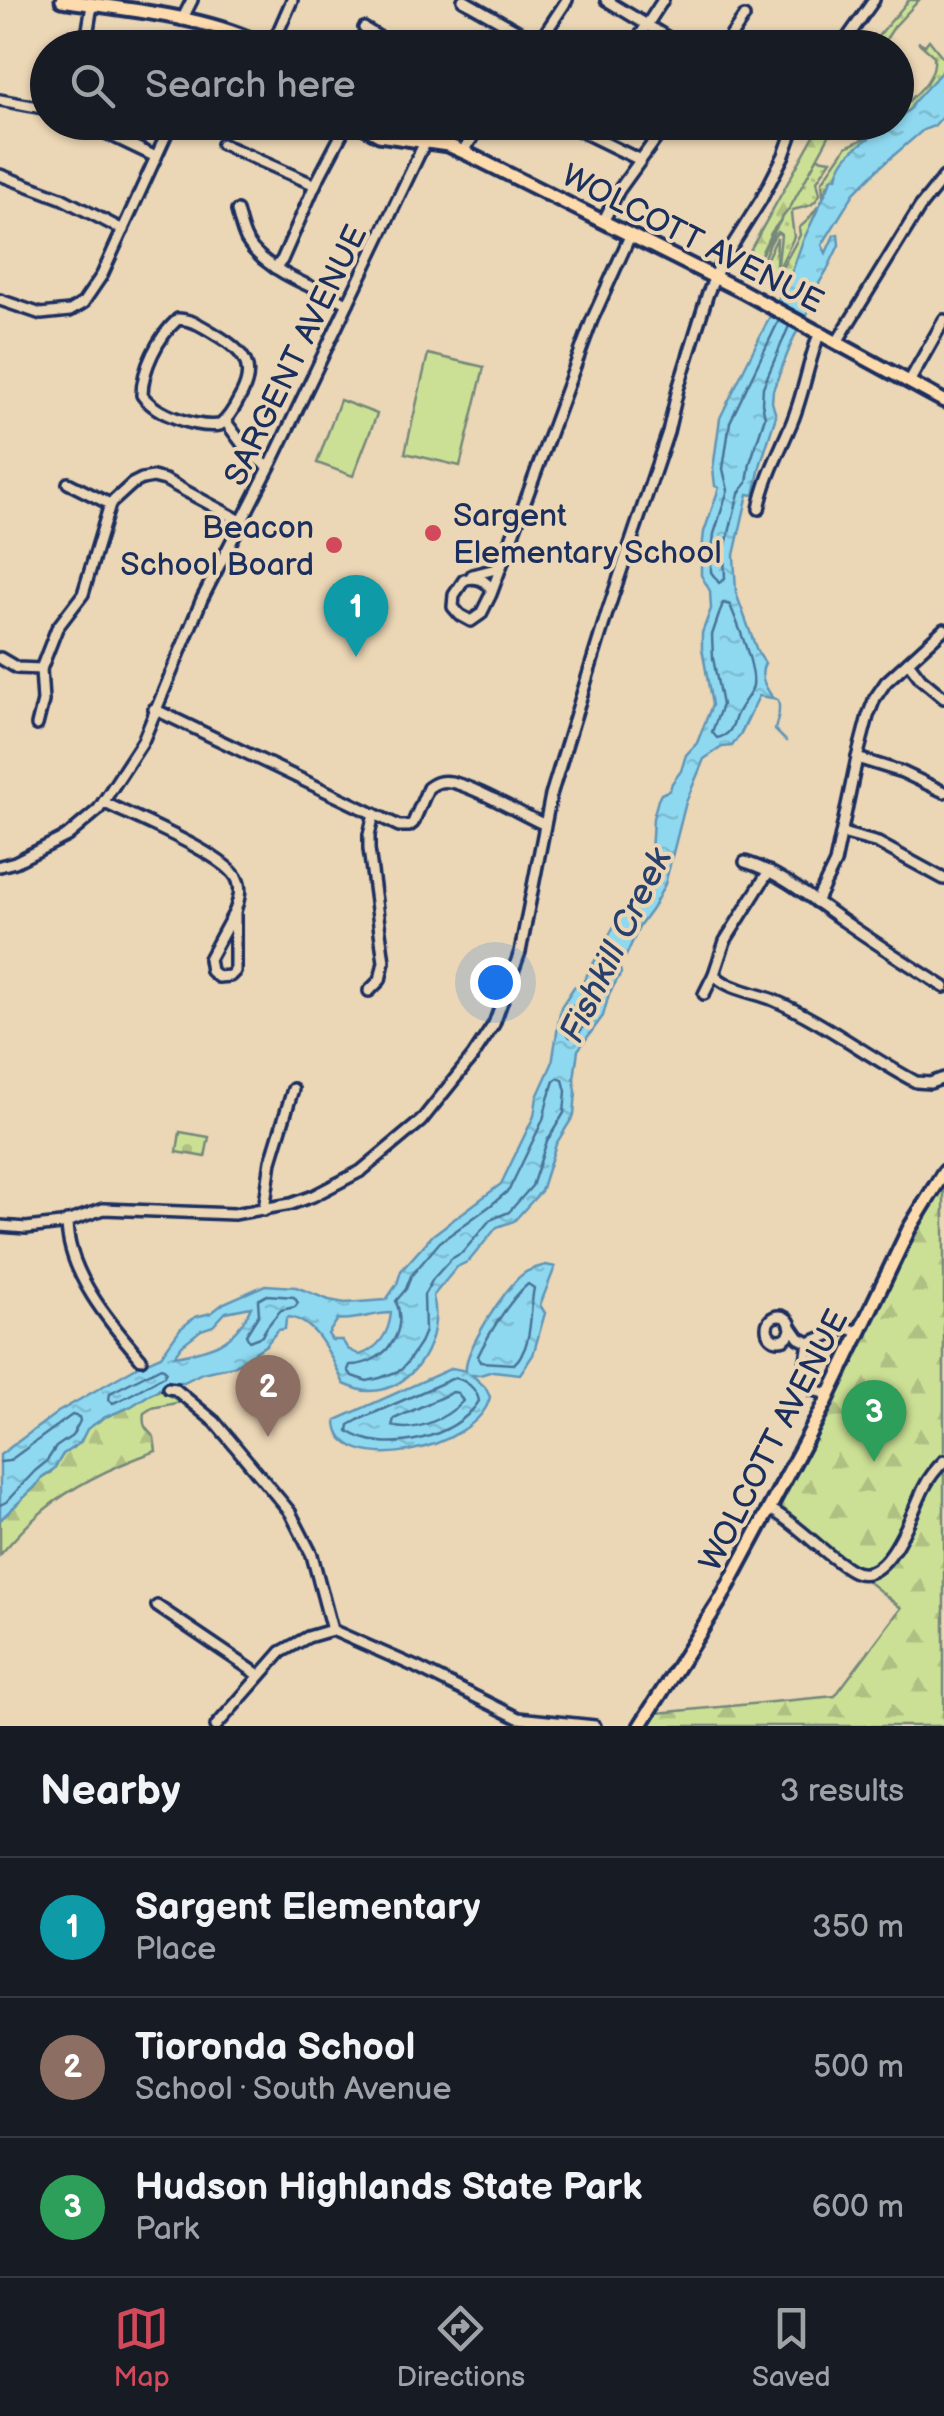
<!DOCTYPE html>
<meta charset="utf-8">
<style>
:root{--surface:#171b24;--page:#20242c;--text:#f1f3f6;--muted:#9ea1a6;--line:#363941;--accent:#d1495b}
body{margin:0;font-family:"Balsamiq Sans",sans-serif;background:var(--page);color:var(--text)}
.you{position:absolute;left:495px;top:982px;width:35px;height:35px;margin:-25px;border:8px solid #fff;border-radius:50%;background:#1a73e8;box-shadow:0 0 0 15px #1a73e833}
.badge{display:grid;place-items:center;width:65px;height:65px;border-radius:50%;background:var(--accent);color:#fff;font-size:32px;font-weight:700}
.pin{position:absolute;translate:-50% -82px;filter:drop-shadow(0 2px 5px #0008)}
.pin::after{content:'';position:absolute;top:52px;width:35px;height:30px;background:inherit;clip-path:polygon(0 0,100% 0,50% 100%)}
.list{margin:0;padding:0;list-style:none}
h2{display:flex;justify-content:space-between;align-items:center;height:130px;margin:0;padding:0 40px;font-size:42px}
h2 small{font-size:32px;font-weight:400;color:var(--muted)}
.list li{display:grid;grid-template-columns:65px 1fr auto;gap:30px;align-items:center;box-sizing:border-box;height:140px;padding:0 40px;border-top:2px solid var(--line)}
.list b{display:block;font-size:38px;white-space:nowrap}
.list p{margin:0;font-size:32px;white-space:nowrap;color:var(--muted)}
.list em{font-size:32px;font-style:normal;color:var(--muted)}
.icon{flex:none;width:55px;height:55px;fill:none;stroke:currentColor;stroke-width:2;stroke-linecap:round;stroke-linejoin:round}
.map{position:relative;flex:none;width:944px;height:1726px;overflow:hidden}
.search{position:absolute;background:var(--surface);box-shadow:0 2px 8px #0004;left:30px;right:30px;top:30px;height:110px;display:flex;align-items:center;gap:25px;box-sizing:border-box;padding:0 35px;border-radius:55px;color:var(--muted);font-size:38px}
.sheet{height:550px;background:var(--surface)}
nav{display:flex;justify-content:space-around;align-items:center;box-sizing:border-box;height:140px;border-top:2px solid var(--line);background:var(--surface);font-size:28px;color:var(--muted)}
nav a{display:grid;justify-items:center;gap:5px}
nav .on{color:var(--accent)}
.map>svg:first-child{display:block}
.green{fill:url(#green-dots);stroke:#74887a;stroke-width:2.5}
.forest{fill:url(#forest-firs);stroke:#74887a;stroke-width:2.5}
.cemetery{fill:url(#cemetery-stones);stroke:#74887a;stroke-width:2.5}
.pitch{fill:#cce095;stroke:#74887a;stroke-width:2.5}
.water{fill:url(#water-ripples);stroke:#6195b6;stroke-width:2.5;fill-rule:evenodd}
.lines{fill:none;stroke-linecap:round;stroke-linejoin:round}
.shore{stroke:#497398;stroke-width:2.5}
.stream{stroke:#6195b6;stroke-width:2.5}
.minor-casing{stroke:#1b2f5e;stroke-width:16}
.major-casing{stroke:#1b2f5e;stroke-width:19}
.minor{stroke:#ebd6b5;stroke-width:9}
.major{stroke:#fedbac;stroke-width:11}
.poi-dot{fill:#d1495b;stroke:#ebd6b5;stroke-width:4}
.labels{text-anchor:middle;stroke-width:8;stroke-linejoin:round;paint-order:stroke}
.street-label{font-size:32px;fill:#1b2f5e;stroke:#ebd6b5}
.poi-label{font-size:32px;fill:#1b2f5e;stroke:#ebd6b5;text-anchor:start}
.water-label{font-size:35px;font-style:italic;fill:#27406d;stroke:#ebd6b5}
</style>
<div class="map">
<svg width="944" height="1726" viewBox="0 0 944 1726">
<defs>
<pattern id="green-dots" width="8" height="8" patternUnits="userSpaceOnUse" patternTransform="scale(2.5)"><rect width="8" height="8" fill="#cce095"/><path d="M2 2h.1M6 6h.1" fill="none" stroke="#afc083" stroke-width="1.8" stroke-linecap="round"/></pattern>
<pattern id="forest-firs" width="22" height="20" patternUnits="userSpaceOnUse" patternTransform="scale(2.5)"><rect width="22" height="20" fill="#cce095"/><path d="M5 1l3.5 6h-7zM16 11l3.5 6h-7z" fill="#afc083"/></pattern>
<pattern id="cemetery-stones" width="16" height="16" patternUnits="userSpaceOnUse" patternTransform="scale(2.5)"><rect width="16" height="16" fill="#cce095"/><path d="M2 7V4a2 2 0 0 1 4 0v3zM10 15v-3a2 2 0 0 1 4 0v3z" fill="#afc083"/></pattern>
<pattern id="water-ripples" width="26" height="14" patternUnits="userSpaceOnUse" patternTransform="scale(2.5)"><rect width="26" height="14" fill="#8fd9f0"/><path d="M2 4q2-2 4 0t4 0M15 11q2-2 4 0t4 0" fill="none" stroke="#7bbbd0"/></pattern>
</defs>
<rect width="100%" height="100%" fill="#ebd6b5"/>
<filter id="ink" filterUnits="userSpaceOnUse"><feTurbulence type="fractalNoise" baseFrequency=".01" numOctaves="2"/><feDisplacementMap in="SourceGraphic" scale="20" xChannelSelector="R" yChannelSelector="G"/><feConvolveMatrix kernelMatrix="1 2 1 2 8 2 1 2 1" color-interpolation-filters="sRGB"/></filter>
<g filter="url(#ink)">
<!-- green -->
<g class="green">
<path d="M929 40 944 59V69L910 109 897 119V112C913 96 937 81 934 56L918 42 925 45Z"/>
<path d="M885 123H892C871 139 842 151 836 179L832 178 823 195 822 182 846 147 866 138Z"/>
<path d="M817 158 831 160 817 181 820 194C813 208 806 206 793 210L791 214 794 237 780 266 778 264 781 235 778 232C766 243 766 264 752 272 771 233 796 197 817 158Z"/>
<polygon points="777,238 776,269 774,274 778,276 774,282 760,277 759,274"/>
</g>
<!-- forest -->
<g class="forest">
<polygon points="909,0 919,0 894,27 881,47 869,47"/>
<polygon points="821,123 836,123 791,206 771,233 752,273 739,277 748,254"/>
<polygon points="819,205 793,269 784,286 774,282 800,235 799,228 807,221"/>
<polygon points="944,1176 944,1726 650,1726 657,1713 835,1696 901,1608 778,1509 829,1414 885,1293"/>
<path d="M162 1389 168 1395 181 1402 152 1408 144 1413C142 1426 146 1429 154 1437L156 1451C117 1465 76 1483 44 1510 28 1523 14 1539 0 1555V1520L35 1487 42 1477 50 1473 63 1454 80 1443 87 1429 105 1417 130 1407 150 1394Z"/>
</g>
<!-- cemetery -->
<polygon class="cemetery" points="180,1132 209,1137 205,1157 177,1152"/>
<!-- pitch -->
<g class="pitch">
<polygon points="428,354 484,367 460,466 405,453"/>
<polygon points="340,400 377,414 353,476 317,463"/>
</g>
<!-- water -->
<g class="water">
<path d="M944 69V115L934 126 923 130 879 168 854 193 822 245 826 253 834 235 838 234 839 245 827 270 812 295 807 315 794 337 773 390 772 402 776 416 760 466 754 495 748 494 734 555 736 593 757 651 765 663C758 676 766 688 773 698L759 696 741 733 732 746 722 747 704 759 686 802 665 884 652 909 639 927 626 956 618 962 621 973 609 994 603 1016 578 1050 574 1079 576 1091 574 1115 556 1144 541 1191 514 1221 497 1227 469 1261 457 1267 433 1296C444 1337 415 1392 368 1391 361 1391 351 1387 344 1384 332 1360 319 1322 289 1317L286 1319 285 1329 278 1330 266 1345 234 1366 202 1373 184 1382H173L150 1394 130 1407 105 1417 87 1429 80 1443 63 1454 54 1469 42 1477 35 1487 0 1520V1455L58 1412 140 1365 161 1356 180 1329 195 1317 211 1313 224 1303 265 1285 296 1287 329 1300 345 1303 386 1300 397 1284 401 1271 433 1235 501 1184 534 1116 537 1097 552 1064 561 1007 574 987 583 982 622 912 638 891 651 855 653 818 658 800 661 794 670 790 672 783 681 771 686 755 697 743 712 705 702 648V633L711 609 710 591 701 575V559L704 532 719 488 715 486 713 469 720 418 793 269 802 243 833 177 837 178C841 150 871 139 892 123L896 122 897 119 910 109 913 103ZM251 1307C235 1344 211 1350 174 1356L182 1345 201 1330 213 1326 226 1312ZM391 1313C389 1333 379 1348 360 1355L348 1349 342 1340H332L328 1334 338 1319C353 1322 374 1313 391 1313Z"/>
<path d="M546 1265 555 1267 540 1305 545 1313 533 1355 520 1374 493 1371 480 1375H472L485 1387 490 1397C478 1450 336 1480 336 1420L452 1368 466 1371C463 1352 507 1285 523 1274 529 1269 539 1267 546 1265Z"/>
</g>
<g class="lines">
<!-- shore -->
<g class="shore">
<polyline points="779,320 730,422 723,469 728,490 714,534 711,559 711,572 719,583 725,579 724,553 739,493 747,483 750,463 765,417 762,403 763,387 789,326"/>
<path d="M723 603 730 605C737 622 759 674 752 689 748 698 740 706 736 716 732 728 730 735 717 738L712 732 722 705 713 658 712 635Z"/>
<path d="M592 988 598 992 594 1011 577 1036 570 1037 567 1033C571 1009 571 1001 592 988Z"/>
<path d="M558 1078 563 1080 566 1091 564 1113 547 1141 532 1186 509 1212 490 1220 463 1252 451 1259 433 1279 424 1295 425 1331 419 1345 407 1363 401 1370 380 1378 367 1381 352 1376 348 1370 350 1365C383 1365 409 1334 396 1301L406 1289 411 1276 440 1242 490 1206 509 1190 543 1120 548 1099 554 1081Z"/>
<path d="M528 1284 534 1288C529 1311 534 1346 514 1364L480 1362 478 1356C488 1335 510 1299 528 1284Z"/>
<path d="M267 1295 294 1297 298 1303 295 1307 281 1310C274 1318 266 1326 262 1336L249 1341 246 1335 259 1314 258 1300Z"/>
<path d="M161 1367 166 1371 164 1376C146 1385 131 1396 113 1403L109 1400 110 1393Z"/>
<path d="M454 1378C465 1379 477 1389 479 1401 457 1438 383 1456 348 1431L349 1425 358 1420Z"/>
<path d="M453 1392 458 1393 463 1401C446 1419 415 1433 392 1426L394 1419Z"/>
<polyline points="0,1462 9,1461 72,1415 79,1417 80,1421 72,1436 56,1447 46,1462 35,1471 6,1502 0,1505"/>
</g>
<!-- stream -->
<path class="stream" d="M772 697 778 700C781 712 777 719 775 730L786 741"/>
<defs>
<g id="minor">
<polyline points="463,0 539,43"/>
<polyline points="606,0 685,48"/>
<polyline points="182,20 192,0"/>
<polyline points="364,28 397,48"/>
<polyline points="538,44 567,0"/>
<polyline points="85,48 92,5"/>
<polyline points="271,48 292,0"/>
<polyline points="632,48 663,0"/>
<polyline points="723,48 744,17"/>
<polyline points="840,48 874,0"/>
<polyline points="0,100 48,109"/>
<polyline points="83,122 156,157"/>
<polyline points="562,122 640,160"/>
<polyline points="222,144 315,185"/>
<polyline points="462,152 484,122"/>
<polyline points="0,175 61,198 123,230"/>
<path d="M237 211C240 221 242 232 247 241 265 271 317 289 348 303"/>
<polyline points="603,222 619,190 668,122"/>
<polyline points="275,268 282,260 315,185 348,122"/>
<polyline points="0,300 41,314 70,311 83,303 102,275 172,122"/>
<path d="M178 319C193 320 202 326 215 334 244 351 258 367 239 399 234 409 229 418 220 425 196 428 156 415 142 395 142 369 158 337 178 319Z"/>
<polyline points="837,342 920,207 944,177"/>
<polyline points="909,382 944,320"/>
<polyline points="226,422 249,453 269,467"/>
<polyline points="68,483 110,504"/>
<path d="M759 509C765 478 780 451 792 422 804 393 808 362 820 332"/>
<polyline points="472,575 496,569 503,561"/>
<path d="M491 594V589C485 579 476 576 464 580L454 595 453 607 460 615 471 621 481 614 491 594 592 320 630 236"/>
<polyline points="0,658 17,668 41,669 57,628 83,594 110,504 132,484 142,479 153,477 165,480 241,521"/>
<polyline points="908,662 921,679 944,698"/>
<path d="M154 709 399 826H409L413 823 428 788C435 783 441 780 451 782 475 787 519 813 543 824"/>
<polyline points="37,725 43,701 41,669"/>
<polyline points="857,758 902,772 944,792"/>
<path d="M105 803C131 816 230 856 238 881 242 891 238 901 235 911"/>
<polyline points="842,833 878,843 944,879"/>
<path d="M745 862C782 873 814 901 845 922 878 945 911 966 944 987"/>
<polyline points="0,866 15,862 67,836 98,810 143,741 202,599 273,460 425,142"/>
<polyline points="816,902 835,863 857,758 868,716 875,698 886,682 944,629"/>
<polygon points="235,911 235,971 230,976 218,977 211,971 209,959"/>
<path d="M714 974C726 989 753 992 771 999 823 1021 867 1056 916 1082L930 1083 944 1078"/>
<polyline points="369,991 380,980 384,962 369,849 369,835 374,814"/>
<polyline points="704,994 714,974 725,941 769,871"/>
<polyline points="264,1210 271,1161 293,1089"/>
<path d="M67 1221C67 1272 109 1322 141 1359"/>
<polyline points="0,1226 26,1228 61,1224 103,1209 234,1214 291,1204 313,1196 361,1171 421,1121 473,1056 494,1024 520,952 551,795 607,613 668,432 678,389 708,293 720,265 761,200 784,155 796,122"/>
<circle cx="779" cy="1328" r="12"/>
<polyline points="790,1325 799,1338 809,1343 846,1328 860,1332"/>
<polyline points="809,1343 803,1377 812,1390 830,1394"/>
<polyline points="168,1388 175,1389 215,1422 290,1512 312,1555 332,1630"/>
<path d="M770 1509C800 1525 821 1553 851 1570 888 1591 913 1508 925 1486 930 1476 936 1469 944 1461"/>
<polyline points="157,1606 259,1675"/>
<polyline points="216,1726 281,1652 308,1637 332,1630 416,1667 518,1718 595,1726"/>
</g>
<g id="major">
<path d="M62 0C128 10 210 16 269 48"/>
<polyline points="355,122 379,135 448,145 468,154 742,291 944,401"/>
<polyline points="640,1726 721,1599 825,1404 909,1229 944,1172"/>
</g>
</defs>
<!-- minor casing -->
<use href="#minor" class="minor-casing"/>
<!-- major casing -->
<use href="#major" class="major-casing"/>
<!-- minor -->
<use href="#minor" class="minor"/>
<!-- major -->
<use href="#major" class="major"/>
</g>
</g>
<!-- markers -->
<g class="poi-dot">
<circle cx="433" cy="533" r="10"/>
<circle cx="334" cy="545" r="10"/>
</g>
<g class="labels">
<!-- street labels -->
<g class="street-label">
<text transform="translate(693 238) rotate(27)" y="11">WOLCOTT AVENUE</text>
<text transform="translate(295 355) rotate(-64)" y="11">SARGENT AVENUE</text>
<text transform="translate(773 1440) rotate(-63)" y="11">WOLCOTT AVENUE</text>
</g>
<!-- poi labels -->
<g class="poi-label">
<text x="453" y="526">Sargent<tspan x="453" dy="37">Elementary School</tspan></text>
<text x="314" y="538" text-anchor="end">Beacon<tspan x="314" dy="37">School Board</tspan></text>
</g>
<!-- water labels -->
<g class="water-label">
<text transform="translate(615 945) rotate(-64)" y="12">Fishkill Creek</text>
</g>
</g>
</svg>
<div class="you"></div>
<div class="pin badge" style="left:356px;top:657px;background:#0f9aa8">1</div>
<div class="pin badge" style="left:268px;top:1437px;background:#8d6e63">2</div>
<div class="pin badge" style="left:874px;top:1462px;background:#2e9e5b">3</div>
<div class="search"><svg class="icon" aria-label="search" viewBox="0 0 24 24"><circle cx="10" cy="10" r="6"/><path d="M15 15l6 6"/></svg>Search here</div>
</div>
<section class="sheet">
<h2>Nearby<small>3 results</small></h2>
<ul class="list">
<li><span class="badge" style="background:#0f9aa8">1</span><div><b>Sargent Elementary</b><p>Place</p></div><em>350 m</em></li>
<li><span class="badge" style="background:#8d6e63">2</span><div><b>Tioronda School</b><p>School · South Avenue</p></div><em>500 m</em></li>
<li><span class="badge" style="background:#2e9e5b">3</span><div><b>Hudson Highlands State Park</b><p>Park</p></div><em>600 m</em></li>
</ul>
</section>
<nav>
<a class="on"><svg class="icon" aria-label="map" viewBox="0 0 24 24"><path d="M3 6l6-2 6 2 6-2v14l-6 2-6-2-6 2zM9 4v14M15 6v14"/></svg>Map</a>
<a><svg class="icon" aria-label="directions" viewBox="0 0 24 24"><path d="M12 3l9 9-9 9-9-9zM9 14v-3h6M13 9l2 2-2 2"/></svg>Directions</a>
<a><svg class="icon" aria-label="saved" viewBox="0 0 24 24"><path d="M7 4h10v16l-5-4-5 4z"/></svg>Saved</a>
</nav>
